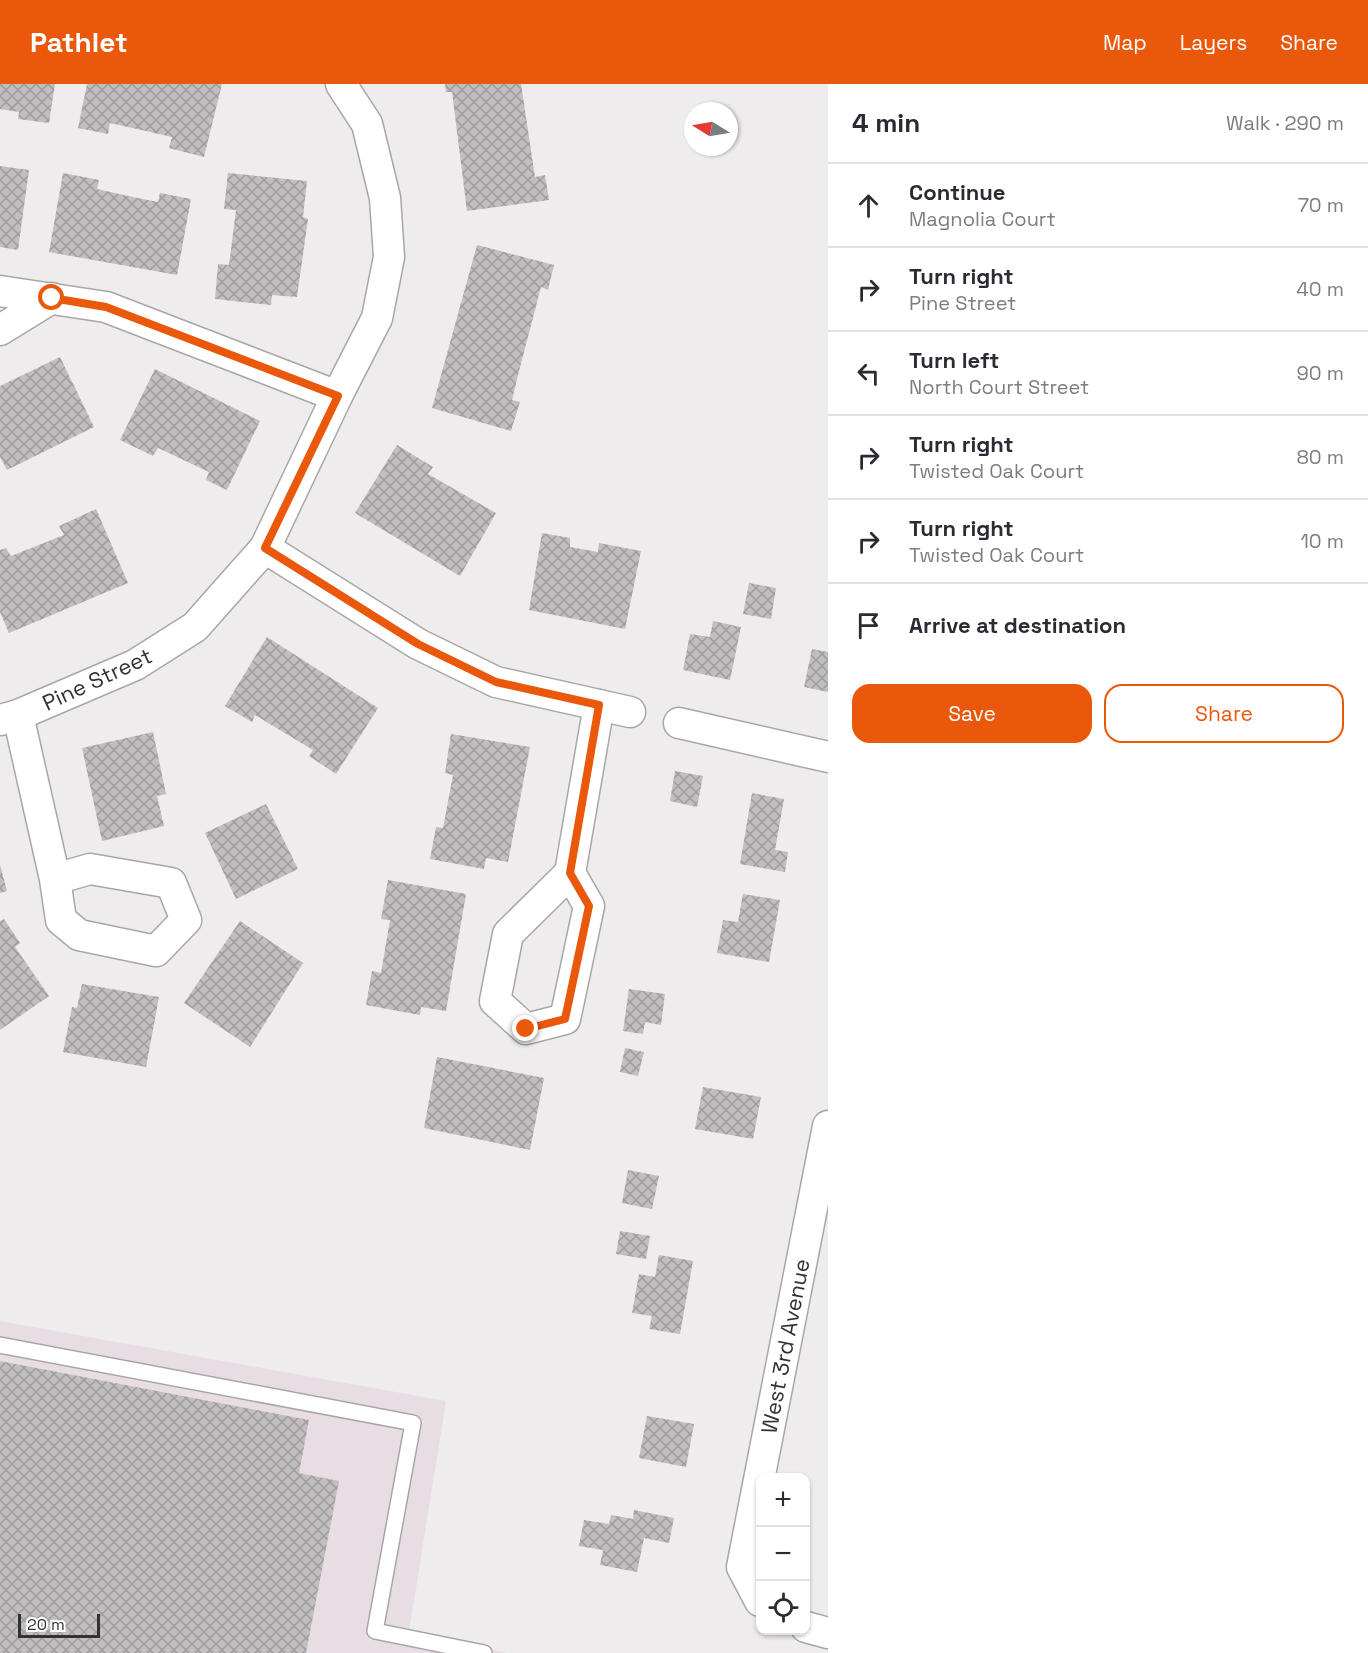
<!DOCTYPE html>
<meta charset="utf-8">
<style>
:root{--surface:#fff;--page:#f2f2f3;--text:#2b2b33;--muted:#7c7c81;--line:#e1e1e2;--accent:#ea580c}
body{margin:0;font-family:"Space Grotesk",sans-serif;background:var(--page);color:var(--text)}
.controls{position:absolute;right:18px;bottom:18px;display:grid;overflow:hidden;border-radius:12px;box-shadow:0 2px 4px #0004}
.controls button{width:54px;height:54px;display:grid;place-items:center;padding:0;border:0;border-bottom:2px solid var(--line);background:var(--surface);color:var(--text);font:30px sans-serif}
.compass{position:absolute;left:684px;top:18px;width:54px;height:54px;border-radius:50%;background:var(--surface);box-shadow:0 2px 4px #0004;rotate:281deg}
.scale{position:absolute;left:18px;bottom:15px;width:82px;box-sizing:border-box;padding-left:6px;border:3px solid #333233;border-top:0;font-size:16px;line-height:21px;white-space:nowrap;color:#333233;-webkit-text-stroke:4px #fff;paint-order:stroke}
.stop{position:absolute;width:18px;height:18px;margin:-14px;border:4px solid #ea580c;border-radius:50%;background:#fff}
.stop.end{background:#ea580c;border-color:#fff;box-shadow:0 2px 6px #0008}
.list{margin:0;padding:0;list-style:none}
h2{display:flex;justify-content:space-between;align-items:center;height:78px;margin:0;padding:0 24px;font-size:26px}
h2 small{font-size:20px;font-weight:400;color:var(--muted)}
.list li{display:grid;grid-template-columns:39px 1fr auto;gap:18px;align-items:center;box-sizing:border-box;height:84px;padding:0 24px;border-top:2px solid var(--line)}
.list b{display:block;font-size:22px;white-space:nowrap}
.list p{margin:0;font-size:20px;white-space:nowrap;color:var(--muted)}
.list em{font-size:20px;font-style:normal;color:var(--muted)}
.actions{display:flex;gap:12px;padding:18px 24px}
.actions a{flex:1;padding:14px 0;border:2px solid var(--accent);border-radius:18px;text-align:center;font-size:21px;color:var(--accent)}
.actions .main{background:var(--accent);color:#fff}
.icon{flex:none;width:33px;height:33px;fill:none;stroke:currentColor;stroke-width:2;stroke-linecap:round;stroke-linejoin:round}
.map{position:relative;flex:none;width:828px;height:1569px;overflow:hidden}
header{display:flex;align-items:center;gap:36px;box-sizing:border-box;height:84px;padding:0 30px;background:var(--accent);color:#fff}
header strong{font-size:28px}
nav{display:flex;gap:33px;margin-inline-start:auto;font-size:21px}
main{display:flex}
aside{flex:1;background:var(--surface)}
.map>svg:first-child{display:block}
.built{fill:#e8dde3}
.building{fill:url(#building-cross-hatch)}
.lines{fill:none;stroke-linecap:round;stroke-linejoin:round}
.service-casing{stroke:#a9a6a8;stroke-width:18}
.minor-casing{stroke:#a9a6a8;stroke-width:33}
.service{stroke:#fff;stroke-width:15}
.minor{stroke:#fff;stroke-width:30}
.route{stroke:#ea580c;stroke-width:8}
.labels{text-anchor:middle;stroke-width:4.5;stroke-linejoin:round;paint-order:stroke}
.street-label{font-size:22px;fill:#333233;stroke:#fff}
</style>
<header>
<strong>Pathlet</strong>
<nav><a>Map</a><a>Layers</a><a>Share</a></nav>
</header>
<main>
<div class="map">
<svg width="828" height="1569" viewBox="0 0 828 1569">
<defs>
<pattern id="building-cross-hatch" width="8" height="8" patternUnits="userSpaceOnUse" patternTransform="scale(1.5)"><rect width="8" height="8" fill="#c1bebf"/><path d="M0 0l8 8M0 8l8-8" fill="none" stroke="#9d9b9c"/></pattern>
</defs>
<rect width="100%" height="100%" fill="#efecee"/>
<!-- built -->
<polygon class="built" points="0,1237 446,1317 409,1548 506,1569 0,1569"/>
<!-- building -->
<g class="building">
<polygon points="0,0 55,0 49,39 18,35 19,28 0,25"/>
<polygon points="87,0 222,0 204,73 169,64 172,53 110,39 108,50 78,44"/>
<polygon points="445,0 521,0 535,93 545,91 549,116 467,127 452,8 446,8"/>
<polygon points="0,82 29,86 18,166 0,163"/>
<polygon points="63,89 99,96 97,105 128,112 158,118 160,109 191,115 177,191 49,168"/>
<polygon points="228,89 307,97 303,133 308,135 297,213 272,211 271,221 215,215 218,180 229,181 236,126 224,125"/>
<polygon points="477,161 554,181 548,206 541,203 519,287 512,316 520,318 511,347 432,324"/>
<polygon points="60,273 94,343 7,386 0,373 0,302"/>
<polygon points="155,285 260,337 227,406 206,396 209,388 158,364 153,372 120,356"/>
<polygon points="397,361 433,383 428,390 496,429 460,492 355,429"/>
<polygon points="96,425 128,499 9,549 0,528 0,466 6,464 11,472 64,451 59,442"/>
<polygon points="542,449 570,454 570,463 598,468 599,459 641,467 625,545 529,526"/>
<polygon points="749,499 776,504 771,535 743,530"/>
<polygon points="713,537 741,543 730,596 683,586 690,550 710,553"/>
<polygon points="267,553 378,624 336,690 309,672 313,666 255,631 252,638 225,622"/>
<polygon points="812,565 828,568 828,608 804,603"/>
<polygon points="153,648 166,710 157,712 164,742 102,757 82,664"/>
<polygon points="451,650 530,663 508,778 486,774 484,785 430,775 436,743 443,744 453,691 445,689"/>
<polygon points="675,687 703,692 697,723 670,717"/>
<polygon points="752,709 784,715 775,766 788,768 785,788 740,780"/>
<polygon points="266,720 298,785 236,815 205,749"/>
<polygon points="0,781 7,807 0,809"/>
<polygon points="388,796 466,810 446,927 421,923 420,931 366,921 372,887 381,889 390,836 381,835"/>
<polygon points="743,810 780,816 769,878 717,869 723,836 738,838"/>
<polygon points="4,835 20,859 15,863 49,912 0,946 0,837"/>
<polygon points="240,837 303,879 250,963 184,919"/>
<polygon points="82,900 159,913 146,983 63,968 72,923 77,924"/>
<polygon points="629,905 665,910 661,941 645,938 643,950 623,947"/>
<polygon points="625,964 644,968 638,992 620,988"/>
<polygon points="437,973 544,994 530,1066 424,1044"/>
<polygon points="703,1003 761,1013 753,1055 695,1045"/>
<polygon points="628,1086 659,1092 652,1125 622,1119"/>
<polygon points="620,1147 650,1152 646,1175 616,1170"/>
<polygon points="659,1171 693,1177 680,1250 649,1245 652,1232 632,1229 639,1190 655,1193"/>
<polygon points="0,1277 309,1336 299,1389 339,1397 306,1569 0,1569"/>
<polygon points="647,1332 694,1340 686,1383 639,1374"/>
<polygon points="634,1426 674,1434 669,1459 644,1454 637,1488 600,1481 603,1466 579,1462 584,1436 609,1440 611,1431 633,1435"/>
</g>
<g class="lines">
<defs>
<polyline id="service" points="0,1261 413,1339 375,1547 484,1569"/>
<g id="minor">
<polyline points="0,207 106,223 337,312"/>
<polyline points="0,246 52,214"/>
<polyline points="265,464 418,560 496,598 630,628"/>
<polyline points="18,631 55,795 61,836 79,851 156,867 186,836 171,799 90,785 55,795"/>
<polyline points="0,636 18,631 135,581 195,543 265,464 337,312 377,234 389,173 385,114 367,40 341,0"/>
<polyline points="679,639 828,673"/>
<polyline points="570,789 589,822 565,935 526,945 495,917 508,850 570,789 599,621"/>
<polyline points="760,1517 742,1483 828,1042"/>
<polyline points="806,1543 828,1549"/>
</g>
</defs>
<!-- service casing -->
<use href="#service" class="service-casing"/>
<!-- minor casing -->
<use href="#minor" class="minor-casing"/>
<!-- service -->
<use href="#service" class="service"/>
<!-- minor -->
<use href="#minor" class="minor"/>
</g>
<g class="lines">
<!-- route -->
<polyline class="route" points="52,214 106,223 338,312 265,464 418,560 496,598 599,621 570,789 589,822 565,935 526,945"/>
</g>
<g class="labels">
<!-- street labels -->
<g class="street-label">
<text transform="translate(97 595) rotate(-25)" y="8">Pine Street</text>
<text transform="translate(785 1262) rotate(-79)" y="8">West 3rd Avenue</text>
</g>
</g>
</svg>
<div class="controls">
<button>+</button>
<button>−</button>
<button><svg class="icon" aria-label="locate" viewBox="0 0 24 24"><circle cx="12" cy="12" r="6"/><path d="M12 2v4M12 18v4M2 12h4M18 12h4"/></svg></button>
</div>
<svg class="compass" viewBox="-18 -18 36 36"><path d="M0-13l5 13h-10z" fill="#e53935"/><path d="M0 13l5-13h-10z" fill="#7c7c81"/></svg>
<div class="scale">20 m</div>
<div class="stop" style="left:52px;top:214px"></div>
<div class="stop end" style="left:526px;top:945px"></div>
</div>
<aside>
<h2>4 min<small>Walk · 290 m</small></h2>
<ul class="list">
<li><svg class="icon" aria-label="ahead" viewBox="0 0 24 24"><path d="M12 20V5M6 11l6-6 6 6"/></svg><div><b>Continue</b><p>Magnolia Court</p></div><em>70 m</em></li>
<li><svg class="icon" aria-label="right" viewBox="0 0 24 24"><path d="M7 20v-9h11M14 6l5 5-5 5"/></svg><div><b>Turn right</b><p>Pine Street</p></div><em>40 m</em></li>
<li><svg class="icon" aria-label="left" viewBox="0 0 24 24"><path d="M17 20v-9H6M10 6l-5 5 5 5"/></svg><div><b>Turn left</b><p>North Court Street</p></div><em>90 m</em></li>
<li><svg class="icon" aria-label="right" viewBox="0 0 24 24"><path d="M7 20v-9h11M14 6l5 5-5 5"/></svg><div><b>Turn right</b><p>Twisted Oak Court</p></div><em>80 m</em></li>
<li><svg class="icon" aria-label="right" viewBox="0 0 24 24"><path d="M7 20v-9h11M14 6l5 5-5 5"/></svg><div><b>Turn right</b><p>Twisted Oak Court</p></div><em>10 m</em></li>
<li><svg class="icon" aria-label="arrive" viewBox="0 0 24 24"><path d="M6 21V4h12l-3 4 3 4H6"/></svg><div><b>Arrive at destination</b></div></li>
</ul>
<div class="actions"><a class="main">Save</a><a>Share</a></div>
</aside>
</main>
